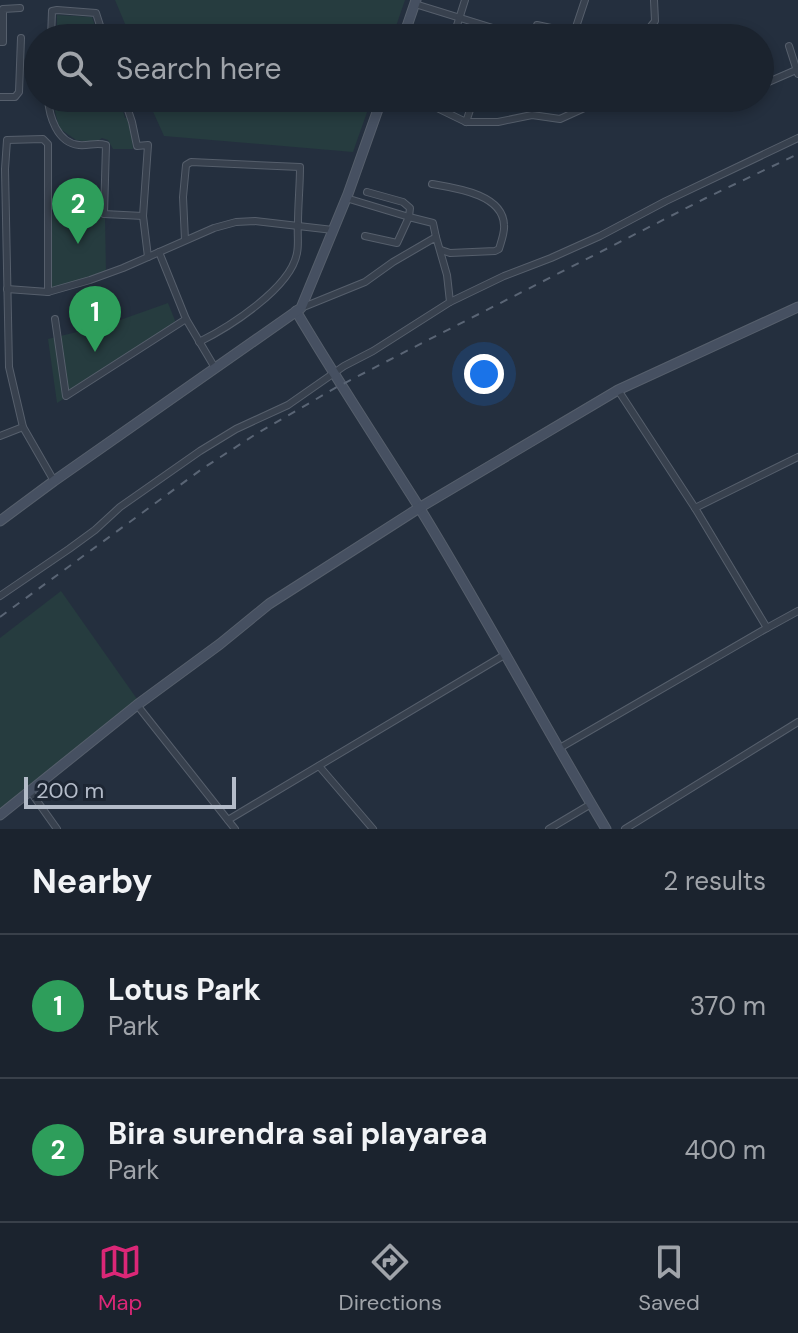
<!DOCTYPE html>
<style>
:root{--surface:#1b232e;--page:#242b36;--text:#f1f3f6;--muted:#a0a4aa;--line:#39404a;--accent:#db2777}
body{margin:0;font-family:"DM Sans",sans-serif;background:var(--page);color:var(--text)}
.scale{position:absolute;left:24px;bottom:20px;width:212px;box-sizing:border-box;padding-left:8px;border:4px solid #b4bcc9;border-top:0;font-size:22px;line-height:28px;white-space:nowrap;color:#b4bcc9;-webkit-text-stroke:6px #1d2633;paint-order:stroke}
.you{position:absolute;left:484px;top:374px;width:28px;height:28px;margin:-20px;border:6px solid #fff;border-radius:50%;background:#1a73e8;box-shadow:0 0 0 12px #1a73e833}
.badge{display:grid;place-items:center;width:52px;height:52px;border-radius:50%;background:var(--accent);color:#fff;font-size:26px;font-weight:700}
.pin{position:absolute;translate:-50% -66px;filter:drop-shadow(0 2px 4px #0008)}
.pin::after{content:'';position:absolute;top:42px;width:28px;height:24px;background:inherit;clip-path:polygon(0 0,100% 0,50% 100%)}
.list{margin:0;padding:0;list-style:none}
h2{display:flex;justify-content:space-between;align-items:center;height:104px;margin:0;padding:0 32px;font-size:34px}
h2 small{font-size:26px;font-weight:400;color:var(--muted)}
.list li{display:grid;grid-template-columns:52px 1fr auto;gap:24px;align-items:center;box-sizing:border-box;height:144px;padding:0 32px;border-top:2px solid var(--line)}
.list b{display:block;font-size:30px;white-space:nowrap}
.list p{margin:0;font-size:26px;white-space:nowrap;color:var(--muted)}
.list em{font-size:26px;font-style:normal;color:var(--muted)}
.icon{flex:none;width:44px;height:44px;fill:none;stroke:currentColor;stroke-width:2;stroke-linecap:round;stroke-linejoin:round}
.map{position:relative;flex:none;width:798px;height:829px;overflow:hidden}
.search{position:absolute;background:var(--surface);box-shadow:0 4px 12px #0003;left:24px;right:24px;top:24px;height:88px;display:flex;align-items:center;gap:20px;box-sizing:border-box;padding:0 28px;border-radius:44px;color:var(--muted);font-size:30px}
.sheet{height:392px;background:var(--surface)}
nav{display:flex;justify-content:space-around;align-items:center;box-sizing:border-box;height:112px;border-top:2px solid var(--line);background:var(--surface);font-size:22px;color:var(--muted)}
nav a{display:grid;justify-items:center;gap:4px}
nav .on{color:var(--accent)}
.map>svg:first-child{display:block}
.green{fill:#263c3f}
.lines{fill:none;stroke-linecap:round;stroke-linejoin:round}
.street-casing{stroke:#565f6c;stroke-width:8}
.secondary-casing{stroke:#565f6c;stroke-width:11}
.street{stroke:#38414e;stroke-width:6}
.secondary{stroke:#465061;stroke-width:9}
.rail{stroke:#5a6575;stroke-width:2;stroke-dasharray:8 8;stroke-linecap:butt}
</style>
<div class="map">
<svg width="798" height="829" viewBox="0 0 798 829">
<rect width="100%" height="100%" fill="#242f3e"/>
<!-- green -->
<g class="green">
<polygon points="115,0 405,0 392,38 131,38"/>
<polygon points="57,15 92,17 99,38 57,38"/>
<polygon points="52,98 119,98 125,118 130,117 133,149 113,149 108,140 102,138 95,143 76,140 59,128"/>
<polygon points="149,98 372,98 353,152 164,136 151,107"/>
<polygon points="51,214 105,218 106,271 89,278 51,288"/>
<polygon points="168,303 178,328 57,403 48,339 106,325"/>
<polygon points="61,591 137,699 0,813 0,638"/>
</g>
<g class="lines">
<defs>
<g id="street">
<polyline points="415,4 525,38"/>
<polyline points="51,38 52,11 57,10 96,13 104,38"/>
<polyline points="453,38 465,0"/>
<polyline points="534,38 537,25 574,33 585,0"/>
<polyline points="647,38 649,34 648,30 655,21 654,0"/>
<polyline points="0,42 3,42 3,9 20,8"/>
<polyline points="789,46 798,74"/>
<polyline points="766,83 796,70"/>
<polyline points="0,97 15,97 19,92 21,38"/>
<path d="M48 98C49 116 57 143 79 145 89 146 96 142 106 145L104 214 143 216"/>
<polyline points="124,98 132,122 137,146 148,145 143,216 148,257"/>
<polyline points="433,98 431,105 466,122 474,98"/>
<polyline points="466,122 498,122 532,115 560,119 593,104 595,98"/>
<path d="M432 184C455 188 503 194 504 225 505 232 501 242 499 249L495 251 450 253 441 250"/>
<polyline points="346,198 409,217 410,208 403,202 367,192"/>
<polyline points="365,236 397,243 409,217 433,223 436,237"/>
<path d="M185 240 183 197 186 165 191 162 300 167C300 186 298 204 298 223 297 233 299 244 297 253 291 288 229 327 199 342"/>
<polyline points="7,289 48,292 90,280 123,268 214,228 236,222 255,221 333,230"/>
<polyline points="450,302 504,276 551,258 600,236 666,201 798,138"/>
<polyline points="55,319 66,396 186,319 159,252"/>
<polyline points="186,319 215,368"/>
<polyline points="618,390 695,508"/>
<polyline points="23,427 9,367 5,169 7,140 43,139 48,144 48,292"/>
<polyline points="0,436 23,427 54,481"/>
<polyline points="0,596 69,549 95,530 120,507 200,451 236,429 288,405 344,366 373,351 450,302 447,275 436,237 393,262 365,282 301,308"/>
<polyline points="767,628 798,611"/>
<polyline points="137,705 235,829"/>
<polyline points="558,749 767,628 695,508 798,457"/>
<polyline points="319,766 373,829"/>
<polyline points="30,791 57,829"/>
<polyline points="228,820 506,654"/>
<polyline points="549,829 591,804"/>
<polyline points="625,829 798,722"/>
</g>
<g id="secondary">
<polyline points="403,38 416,0"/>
<path d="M296 311C335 377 378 442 419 507 484 613 542 722 606 829"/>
<polyline points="0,521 54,481 301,308 348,194 382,98"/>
<polyline points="0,815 137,705 220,644 269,604 419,508 618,390 798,307"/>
</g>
</defs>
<!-- street casing -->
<use href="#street" class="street-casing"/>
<!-- secondary casing -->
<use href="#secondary" class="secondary-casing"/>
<!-- street -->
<use href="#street" class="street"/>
<!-- secondary -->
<use href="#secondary" class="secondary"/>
<!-- rail -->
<polyline class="rail" points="0,617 202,469 256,434 337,387 428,340 706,198 798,154"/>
</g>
</svg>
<div class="scale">200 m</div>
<div class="you"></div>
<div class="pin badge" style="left:95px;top:352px;background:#2e9e5b">1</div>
<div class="pin badge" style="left:78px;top:244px;background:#2e9e5b">2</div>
<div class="search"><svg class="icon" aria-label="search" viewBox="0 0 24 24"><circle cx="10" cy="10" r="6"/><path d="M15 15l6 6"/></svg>Search here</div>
</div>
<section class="sheet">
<h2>Nearby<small>2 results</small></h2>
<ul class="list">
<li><span class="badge" style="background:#2e9e5b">1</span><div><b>Lotus Park</b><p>Park</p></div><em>370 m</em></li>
<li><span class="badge" style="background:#2e9e5b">2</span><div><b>Bira surendra sai playarea</b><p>Park</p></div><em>400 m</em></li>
</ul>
</section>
<nav>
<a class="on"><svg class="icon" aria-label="map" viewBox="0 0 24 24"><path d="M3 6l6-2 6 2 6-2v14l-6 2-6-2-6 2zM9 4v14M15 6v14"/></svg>Map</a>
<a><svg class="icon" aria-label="directions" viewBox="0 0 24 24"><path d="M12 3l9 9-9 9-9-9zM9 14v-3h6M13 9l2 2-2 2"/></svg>Directions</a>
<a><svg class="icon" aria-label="saved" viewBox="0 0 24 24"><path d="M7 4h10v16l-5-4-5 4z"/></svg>Saved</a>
</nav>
